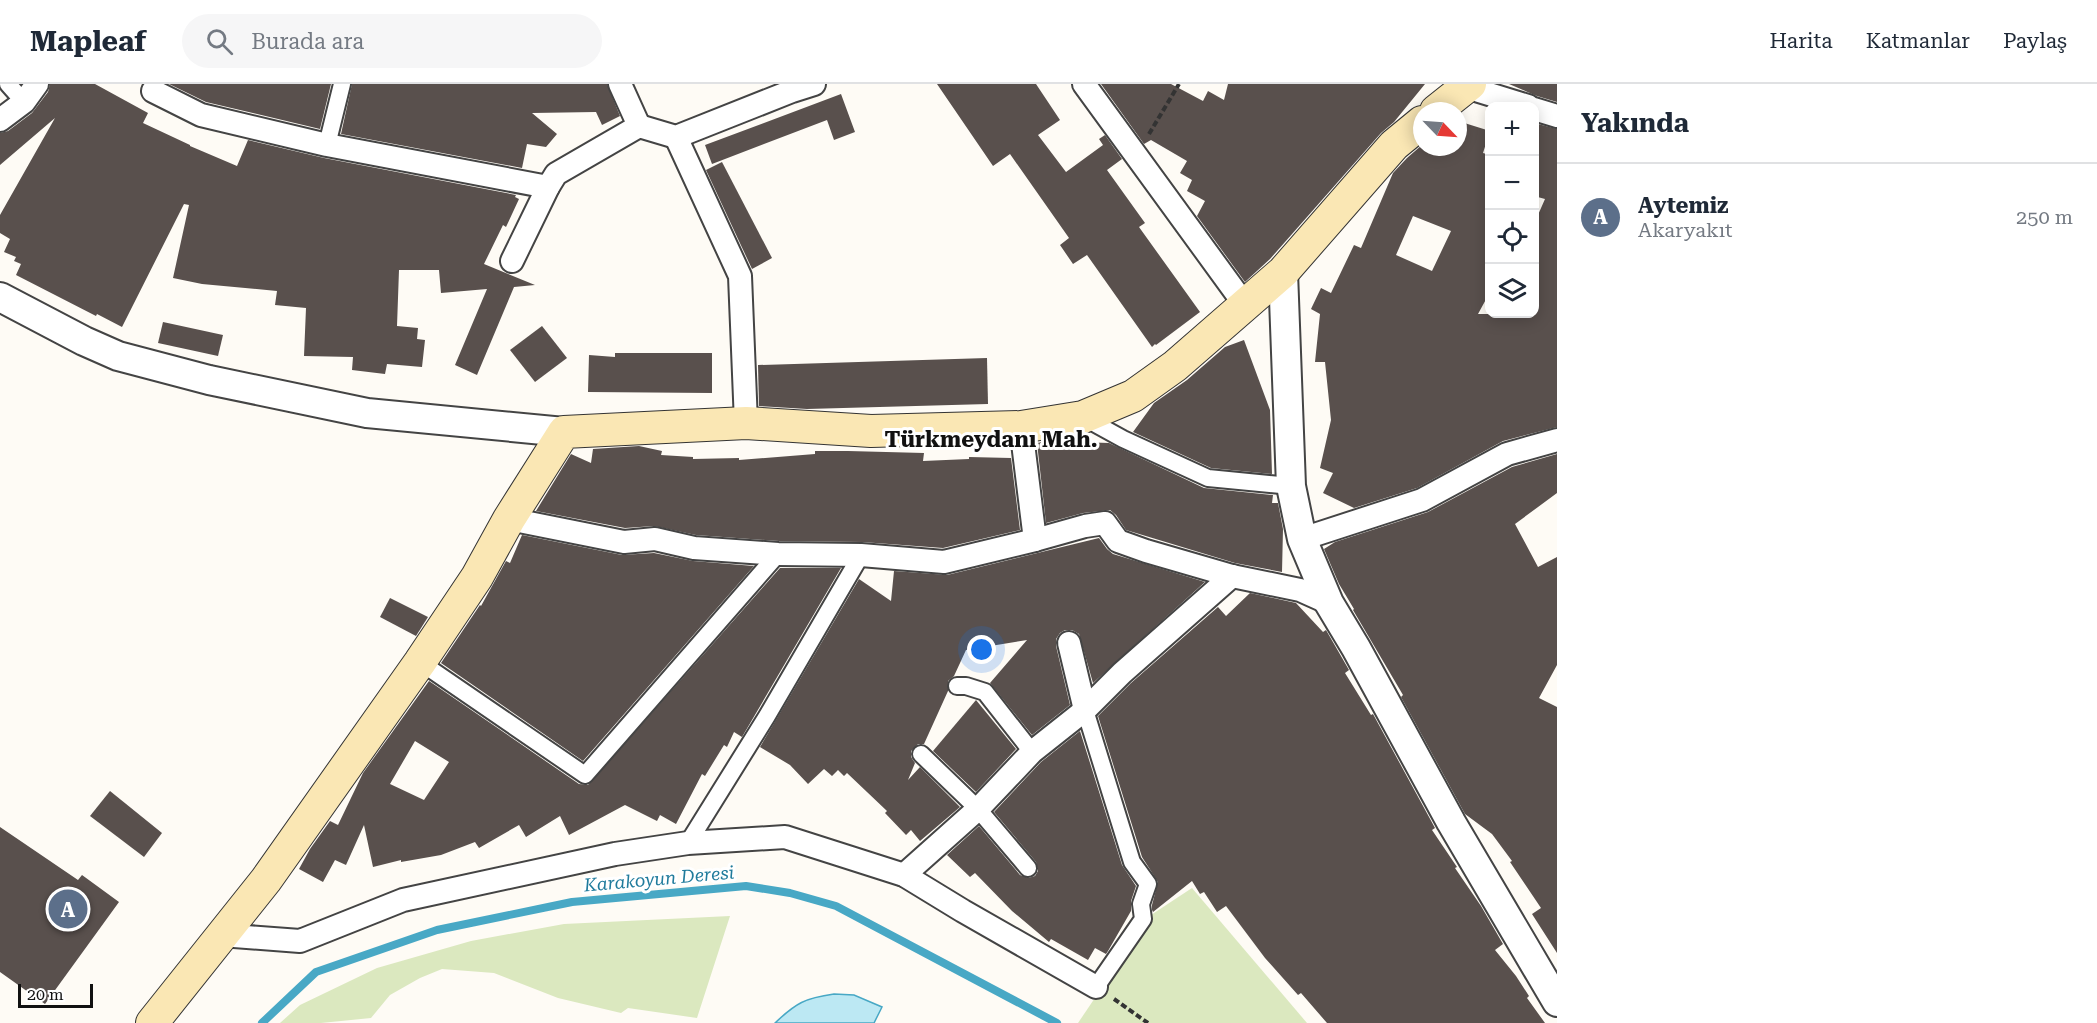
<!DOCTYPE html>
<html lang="tr">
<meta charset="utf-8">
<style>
:root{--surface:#fff;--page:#f6f6f7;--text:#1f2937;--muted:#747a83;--line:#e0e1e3;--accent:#b9304e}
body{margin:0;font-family:"Roboto Serif",serif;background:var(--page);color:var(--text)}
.controls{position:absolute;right:18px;top:18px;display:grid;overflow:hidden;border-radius:12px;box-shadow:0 3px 15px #0003}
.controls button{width:54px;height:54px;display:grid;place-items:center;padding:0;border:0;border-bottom:2px solid var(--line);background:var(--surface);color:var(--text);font:30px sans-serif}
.compass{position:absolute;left:1413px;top:18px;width:54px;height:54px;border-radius:50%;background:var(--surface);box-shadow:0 3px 15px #0003;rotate:115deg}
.scale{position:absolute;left:18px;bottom:15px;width:75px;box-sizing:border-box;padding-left:6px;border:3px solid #111;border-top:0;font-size:16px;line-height:21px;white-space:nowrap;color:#111;-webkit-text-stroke:4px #fff;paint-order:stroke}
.you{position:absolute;left:982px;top:566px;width:21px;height:21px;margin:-15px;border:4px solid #fff;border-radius:50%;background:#1a73e8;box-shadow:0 0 0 9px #1a73e833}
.badge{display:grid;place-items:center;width:39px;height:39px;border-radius:50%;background:var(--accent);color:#fff;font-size:20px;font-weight:700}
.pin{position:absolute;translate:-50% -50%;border:3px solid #fff;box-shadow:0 2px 6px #0006}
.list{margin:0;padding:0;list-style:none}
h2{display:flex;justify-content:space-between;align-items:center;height:78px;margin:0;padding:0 24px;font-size:26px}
h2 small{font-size:20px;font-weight:400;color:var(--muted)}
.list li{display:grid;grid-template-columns:39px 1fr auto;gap:18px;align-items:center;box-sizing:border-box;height:108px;padding:0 24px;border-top:2px solid var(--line)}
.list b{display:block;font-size:22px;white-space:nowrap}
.list p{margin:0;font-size:20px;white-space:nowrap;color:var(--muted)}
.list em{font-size:20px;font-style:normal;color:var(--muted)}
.icon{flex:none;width:33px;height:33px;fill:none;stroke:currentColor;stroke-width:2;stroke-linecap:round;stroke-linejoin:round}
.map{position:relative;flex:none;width:1557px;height:939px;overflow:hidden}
header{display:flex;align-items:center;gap:36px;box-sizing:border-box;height:84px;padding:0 30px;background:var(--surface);border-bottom:2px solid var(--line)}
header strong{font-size:28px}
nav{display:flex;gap:33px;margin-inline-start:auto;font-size:21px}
.search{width:420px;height:54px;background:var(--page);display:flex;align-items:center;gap:15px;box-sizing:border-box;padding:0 21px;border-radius:33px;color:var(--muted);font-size:22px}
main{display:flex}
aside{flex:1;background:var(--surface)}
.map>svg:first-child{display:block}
.green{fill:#dbe8bf}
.water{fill:#bce8f3;stroke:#48a8c5;stroke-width:1.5}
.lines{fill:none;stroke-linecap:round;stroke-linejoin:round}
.stream{stroke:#48a8c5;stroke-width:8}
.building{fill:#59504d;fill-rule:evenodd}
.pedestrian-casing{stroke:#444;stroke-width:20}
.minor-casing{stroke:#444;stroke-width:26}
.tertiary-casing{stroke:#444;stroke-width:32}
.secondary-casing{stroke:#333;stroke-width:34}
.path{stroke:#333;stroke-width:4;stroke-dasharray:6 3;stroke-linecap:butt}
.pedestrian{stroke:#fff;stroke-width:16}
.minor{stroke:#fff;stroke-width:22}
.tertiary{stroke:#fff;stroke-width:28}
.secondary{stroke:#fae7b4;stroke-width:32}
.labels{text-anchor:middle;stroke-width:6;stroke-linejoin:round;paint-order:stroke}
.water-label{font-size:18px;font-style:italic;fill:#207b9c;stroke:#fff}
.district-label{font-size:22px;font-weight:bold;fill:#111;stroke:#fff}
</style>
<header>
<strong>Mapleaf</strong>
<div class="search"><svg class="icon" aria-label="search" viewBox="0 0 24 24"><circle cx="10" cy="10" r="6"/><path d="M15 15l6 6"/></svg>Burada ara</div>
<nav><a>Harita</a><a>Katmanlar</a><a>Paylaş</a></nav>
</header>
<main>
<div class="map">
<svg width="1557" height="939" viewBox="0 0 1557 939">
<rect width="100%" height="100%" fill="#fefbf5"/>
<!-- green -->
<g class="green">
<polygon points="1192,804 1307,939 1078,939 1151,831"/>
<polygon points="730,832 697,934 628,924 621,929 558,914 494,889 442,885 420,894 390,911 371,934 321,939 280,939 300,921 377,884 471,857 564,840"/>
</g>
<!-- water -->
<path class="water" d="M834 910 854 911 882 923 874 939H775C796 919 805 914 834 910Z"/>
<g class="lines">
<!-- stream -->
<polyline class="stream" points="262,939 316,888 437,846 572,818 746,802 790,809 836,822 1057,939"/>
</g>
<!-- building -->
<g class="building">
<polygon points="50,0 95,0 148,29 143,39 190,61 190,62 237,82 248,56 324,74 516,111 515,113 519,115 506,143 503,141 484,180 535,201 514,203 477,291 455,281 487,205 441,209 439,186 399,186 397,242 418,244 417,255 425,256 422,283 387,280 385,290 352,286 353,273 304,272 306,224 275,221 277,207 202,200 173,194 189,121 184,120 122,243 97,230 96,232 16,191 21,180 14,177 16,173 4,168 10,155 0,149 0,131 55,34 0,81 0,49 8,47 32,29 48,8"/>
<polygon points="169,0 331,0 320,45 206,18"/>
<polygon points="352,0 607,0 620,32 602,41 596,28 532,29 557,50 546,63 527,60 522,84 341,50"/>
<polygon points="937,0 1036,0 1060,36 1038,51 1066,88 1103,61 1099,55 1105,51 1122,75 1107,86 1145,139 1139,143 1200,228 1156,261 1155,260 1152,263 1087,171 1073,180 1060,161 1069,154 1010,70 993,82"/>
<polygon points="1101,0 1171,0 1203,17 1208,7 1224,16 1228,0 1425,0 1394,38 1381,49 1270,175 1245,198 1197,132 1205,117 1187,107 1192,96 1180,89 1187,77 1151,56 1144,60"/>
<polygon points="1509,0 1557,0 1557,18 1537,12"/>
<polygon points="841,10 855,48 834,56 827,36 712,80 705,61"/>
<path d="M1458 37 1490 47 1483 69 1490 71V208L1478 230H1534V140L1545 115 1534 112V39L1557 45V343L1503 357 1417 404 1354 424 1323 409 1333 389 1320 384 1331 336 1325 278H1315L1320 230 1311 225 1321 204 1331 209 1354 161 1361 164 1393 89 1407 74 1422 61V63H1458ZM1413 132 1451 147 1432 187 1396 171Z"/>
<polygon points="722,78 772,174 752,185 706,86"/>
<polygon points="163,238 223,251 218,272 158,259"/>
<polygon points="542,242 567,274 535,298 510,266"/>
<polygon points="1244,256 1270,326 1272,390 1211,384 1133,348 1154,319 1187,296 1225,263"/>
<polygon points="615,269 712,269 712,309 588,308 589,271 615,273"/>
<polygon points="987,274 988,320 807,325 759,322 758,281"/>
<polygon points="1048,357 1109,359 1204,404 1273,411 1272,419 1278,419 1283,445 1282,488 1235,479 1126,446 1116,431 1110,426 1083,429 1046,439 1037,359"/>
<polygon points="639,362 662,367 661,371 693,373 693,375 739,374 739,376 815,370 815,367 848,367 924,369 923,377 969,375 969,373 1011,374 1020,446 943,464 862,458 779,457 696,451 654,442 625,444 536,427 571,370 591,379 593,365"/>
<polygon points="1557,370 1557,409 1515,440 1538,483 1557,473 1557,581 1539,614 1557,623 1557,869 1532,830 1541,824 1510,778 1512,777 1492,750 1465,730 1401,613 1403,611 1353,526 1354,525 1339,500 1324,465 1335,458 1428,428 1512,383"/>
<polygon points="522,451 622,471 654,469 693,477 754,482 583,677 441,579 480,521 481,522 506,477 510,479"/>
<polygon points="1099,454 1107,465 1113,470 1205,498 1093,599 1079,550 1072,546 1065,546 1060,549 1056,555 1056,562 1070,621 1032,651 990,599 1027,556 966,566 954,592 948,597 948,607 924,660 918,660 911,667 911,673 915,679 908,696 920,683 960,723 920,757 911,746 906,751 885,729 887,727 847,689 844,692 838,686 832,692 824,685 808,700 790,681 760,663 859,495 891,517 894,487 947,491"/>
<path d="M780 484H841L742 653 734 648 727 663 724 661 705 692 702 690 676 740 660 731 657 737 625 721 569 751 560 732 526 753 519 741 479 764 475 758 441 771 401 778V776L373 783 364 741 346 781 335 776 323 798 299 785 310 765 330 737 338 741 363 689 429 597 579 700 588 701ZM415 657 449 678 424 716 390 700Z"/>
<polygon points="1250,509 1296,519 1323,548 1326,546 1349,586 1345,589 1371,631 1373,630 1435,744 1432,746 1457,783 1455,784 1481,822 1503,860 1495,866 1516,892 1529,912 1527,914 1545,939 1327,939 1301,909 1298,911 1265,874 1226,822 1217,828 1204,808 1200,810 1192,797 1153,828 1152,826 1152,821 1158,798 1142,773 1098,632 1131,599 1218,523 1226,532"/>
<polygon points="390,514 428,533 416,552 380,533"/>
<polygon points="976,616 1016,665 976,708 933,667"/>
<polygon points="1080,647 1122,781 1136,802 1131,817 1131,827 1108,867 1106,870 1095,864 1088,876 1051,855 1049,858 1012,827 975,789 970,793 947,771 979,742 1020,791 1029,794 1035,792 1038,787 1036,778 994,728 1041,678"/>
<polygon points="110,707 162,749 144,773 90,732"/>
<polygon points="0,743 78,796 82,791 119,818 45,920 0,888"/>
</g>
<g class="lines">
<defs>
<g id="pedestrian">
<polyline points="8,0 24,18"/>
<polyline points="327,61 342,0"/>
<polyline points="1083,333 1123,355 1208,394 1291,402"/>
<polyline points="420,578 585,691 778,470"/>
<polyline points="957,602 966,602 985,608 1032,668"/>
<polyline points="1085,626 1132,778 1148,800 1141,820 1143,835 1096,903"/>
<polyline points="921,670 978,725 1028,784"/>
<polyline points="688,759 767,632 861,471"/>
</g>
<g id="minor">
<polyline points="620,0 639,42"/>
<polyline points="1084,0 1245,221"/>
<polyline points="1466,3 1528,22"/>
<polyline points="153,7 201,31 327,61 548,103 556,90 639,42 676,53 792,7 814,0"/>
<polyline points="1534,25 1557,32"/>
<polyline points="0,36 24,18 37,0"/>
<polyline points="676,53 740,192 746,339"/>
<polyline points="512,177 548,103"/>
<polyline points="1021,343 1035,456"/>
<polyline points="509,435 624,458 655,455 694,464 778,470 861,471 944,478 1035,456 1085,442 1105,439 1118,457 1146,467 1232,492 1300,506 1329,519"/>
<polyline points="1302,455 1422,416 1507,370 1557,356"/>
<polyline points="1069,559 1085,626"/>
<polyline points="904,791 978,725 1032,668 1085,626 1122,589 1232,492"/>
<polyline points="221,851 300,857 403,816 615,770 688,759 785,753 904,791 963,827 1096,903"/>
</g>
<g id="tertiary">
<polyline points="1283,188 1291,402 1302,455 1329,519 1356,564 1451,738 1557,918"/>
<polyline points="0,213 84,257 118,272 209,296 367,329 564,348"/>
</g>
<g id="secondary">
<polyline points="1436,27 1470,0"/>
<polyline points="152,939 266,796 420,578 477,493 509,435 564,348 746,339 871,347 1021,343 1083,333 1133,312 1175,282 1283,188 1394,61 1422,38"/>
</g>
</defs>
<!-- pedestrian casing -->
<use href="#pedestrian" class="pedestrian-casing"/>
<!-- minor casing -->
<use href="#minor" class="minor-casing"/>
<!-- tertiary casing -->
<use href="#tertiary" class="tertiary-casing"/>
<!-- secondary casing -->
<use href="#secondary" class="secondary-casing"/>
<!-- path -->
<g class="path">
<polyline points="1149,50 1179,0"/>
<polyline points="1114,915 1148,939"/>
</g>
<!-- pedestrian -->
<use href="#pedestrian" class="pedestrian"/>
<!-- minor -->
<use href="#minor" class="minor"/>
<!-- tertiary -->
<use href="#tertiary" class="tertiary"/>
<!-- secondary -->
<use href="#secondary" class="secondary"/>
</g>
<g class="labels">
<!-- water labels -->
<g class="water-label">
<text transform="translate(659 795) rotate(-5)" y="6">Karakoyun Deresi</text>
</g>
<!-- district labels -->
<g class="district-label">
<text x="991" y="363">Türkmeydanı Mah.</text>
</g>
</g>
</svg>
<div class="controls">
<button>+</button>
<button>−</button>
<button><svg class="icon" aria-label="locate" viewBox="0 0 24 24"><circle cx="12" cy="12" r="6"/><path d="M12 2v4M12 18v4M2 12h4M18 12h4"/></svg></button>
<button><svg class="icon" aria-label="layers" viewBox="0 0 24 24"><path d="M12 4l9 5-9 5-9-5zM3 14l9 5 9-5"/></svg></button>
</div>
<svg class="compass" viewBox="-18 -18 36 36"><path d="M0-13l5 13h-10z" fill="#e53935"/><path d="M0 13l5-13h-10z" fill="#747a83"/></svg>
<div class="scale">20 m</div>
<div class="you"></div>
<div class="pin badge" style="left:68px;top:825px;background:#5c6f8a">A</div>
</div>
<aside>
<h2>Yakında<small></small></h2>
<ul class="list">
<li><span class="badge" style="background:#5c6f8a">A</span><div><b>Aytemiz</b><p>Akaryakıt</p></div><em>250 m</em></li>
</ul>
</aside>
</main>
